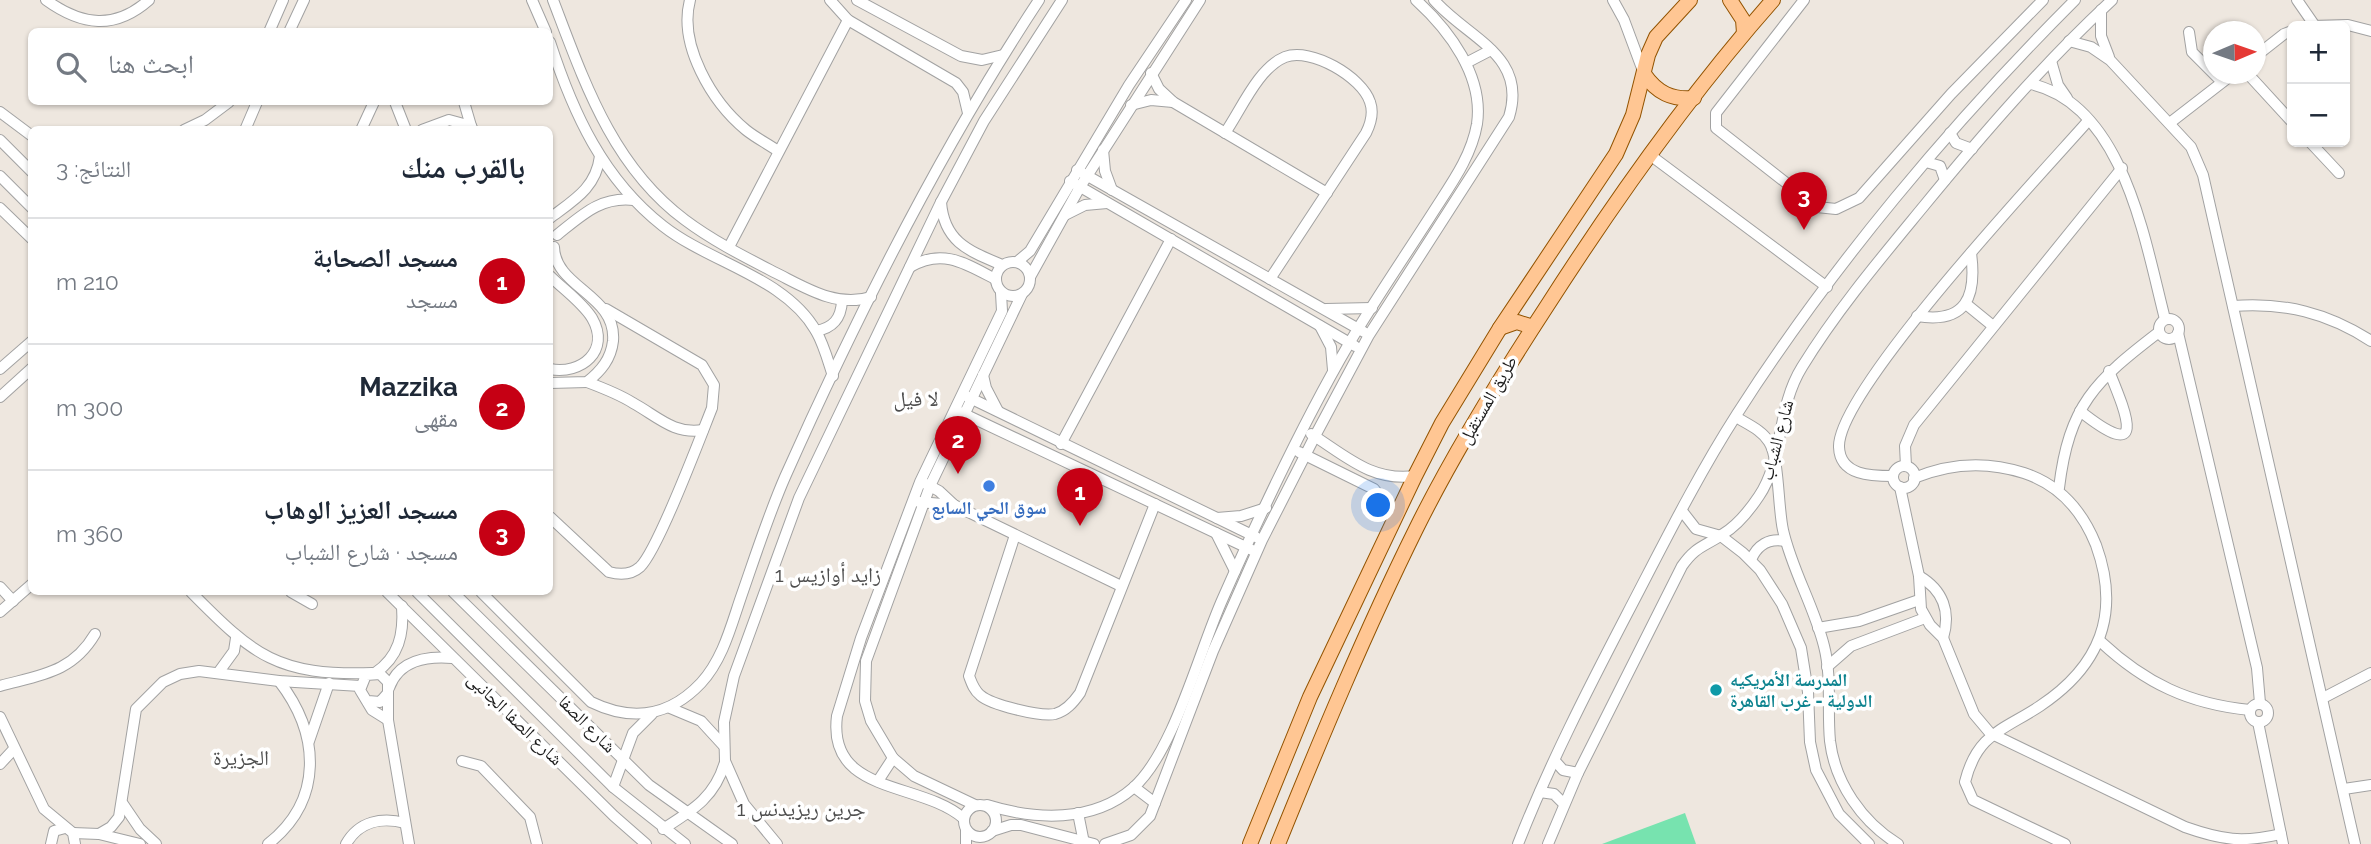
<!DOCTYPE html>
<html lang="ar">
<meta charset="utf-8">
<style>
:root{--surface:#fff;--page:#f2f2f3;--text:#1f2937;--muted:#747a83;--line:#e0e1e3;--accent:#c60014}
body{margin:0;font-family:Raleway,"Noto Naskh Arabic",sans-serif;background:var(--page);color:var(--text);direction:rtl}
.controls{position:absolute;right:21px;top:21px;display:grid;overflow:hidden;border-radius:10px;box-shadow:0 2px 5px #0004}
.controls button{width:63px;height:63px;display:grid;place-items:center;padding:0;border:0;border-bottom:2px solid var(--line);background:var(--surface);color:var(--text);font:35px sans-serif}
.compass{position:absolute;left:2203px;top:21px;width:63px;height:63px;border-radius:50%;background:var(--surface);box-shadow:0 2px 5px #0004;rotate:88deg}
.you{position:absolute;left:1379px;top:506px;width:24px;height:24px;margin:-18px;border:5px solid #fff;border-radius:50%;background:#1a73e8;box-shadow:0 0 0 10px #1a73e833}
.badge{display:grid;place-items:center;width:46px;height:46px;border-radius:50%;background:var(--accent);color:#fff;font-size:23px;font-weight:700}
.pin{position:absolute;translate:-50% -58px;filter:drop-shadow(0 2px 4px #0008)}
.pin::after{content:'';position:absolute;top:37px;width:24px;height:21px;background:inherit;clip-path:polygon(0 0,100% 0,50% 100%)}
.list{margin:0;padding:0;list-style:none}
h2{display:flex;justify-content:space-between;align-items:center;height:91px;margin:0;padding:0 28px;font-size:30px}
h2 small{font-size:23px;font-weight:400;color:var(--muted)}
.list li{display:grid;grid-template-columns:46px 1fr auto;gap:21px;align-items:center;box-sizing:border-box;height:126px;padding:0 28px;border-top:2px solid var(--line)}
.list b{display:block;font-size:26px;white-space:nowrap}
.list p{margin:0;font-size:23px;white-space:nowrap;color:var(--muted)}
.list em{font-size:23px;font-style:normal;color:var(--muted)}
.icon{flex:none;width:38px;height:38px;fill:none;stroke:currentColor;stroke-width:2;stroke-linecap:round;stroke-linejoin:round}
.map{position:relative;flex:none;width:2371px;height:844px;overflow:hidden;direction:ltr}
.search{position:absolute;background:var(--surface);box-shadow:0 2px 5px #0004;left:28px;top:28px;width:525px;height:77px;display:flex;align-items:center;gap:18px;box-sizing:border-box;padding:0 24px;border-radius:10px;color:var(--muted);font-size:26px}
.panel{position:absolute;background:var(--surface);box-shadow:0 2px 5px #0004;left:28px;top:126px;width:525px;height:469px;border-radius:10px;direction:rtl}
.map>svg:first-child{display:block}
.pitch{fill:#77e3af}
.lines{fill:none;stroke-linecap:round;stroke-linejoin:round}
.minor-casing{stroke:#a2a2a2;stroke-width:12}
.major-casing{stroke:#925300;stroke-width:16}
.minor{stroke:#fff;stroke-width:10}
.major{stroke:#ffc693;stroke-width:14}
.shop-dot{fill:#3f7fe0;stroke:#fff;stroke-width:2.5}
.culture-dot{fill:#0f9aa8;stroke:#fff;stroke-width:2.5}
.labels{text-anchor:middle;stroke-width:7;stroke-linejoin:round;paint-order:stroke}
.street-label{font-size:18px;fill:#1b1b1b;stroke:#fff}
.shop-label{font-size:18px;font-weight:bold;fill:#366cbe;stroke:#fff}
.culture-label{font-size:18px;font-weight:bold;fill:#0d838f;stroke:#fff;text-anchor:start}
.quarter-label{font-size:21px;fill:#4e4e4e;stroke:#fff}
</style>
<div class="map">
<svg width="2371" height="844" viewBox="0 0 2371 844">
<rect width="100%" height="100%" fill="#eee7df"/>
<!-- pitch -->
<polygon class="pitch" points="1685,813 1696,844 1602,844"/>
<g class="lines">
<defs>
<g id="minor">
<path d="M46 0C82 26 115 30 149 0"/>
<polyline points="532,0 546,32"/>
<path d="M553 0C584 81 612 166 685 220 713 241 745 257 776 273 806 288 837 308 871 297"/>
<path d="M690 0C678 45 712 102 746 130 756 138 768 144 778 151"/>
<polyline points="830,0 848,20 956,83 963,92 968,113"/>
<polyline points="857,0 961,56 982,60 1003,55"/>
<polyline points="1613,0 1624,20 1643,71"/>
<polyline points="1804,0 1716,113 1716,128 1817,207 1836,209 1859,198 1951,94 2043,0"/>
<polyline points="2297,0 2315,26"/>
<polyline points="2101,10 2101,36 2109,57"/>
<polyline points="2312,26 2348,25 2371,31"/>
<polyline points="269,32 283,0"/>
<polyline points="289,32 304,0"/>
<polyline points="2189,32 2192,52 2222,82"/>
<polyline points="2069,41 2091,47 2110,60 2191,147 2203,175 2355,844"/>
<path d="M550 42C573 113 603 179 663 226 710 263 785 277 816 331 824 345 828 361 833 376"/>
<polyline points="2256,56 2284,34 2292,31"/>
<polyline points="2051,61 2058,85 2067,98"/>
<polyline points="1466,63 1491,50"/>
<polyline points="1151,73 1159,89 1173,102 1327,193"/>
<polyline points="2248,74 2292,122"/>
<path d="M2031 84C2124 105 2145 242 2165 319"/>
<polyline points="395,102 406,130"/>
<polyline points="464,102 471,126"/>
<polyline points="1131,105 1151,100 1173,102"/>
<polyline points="0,112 32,136"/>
<polyline points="2171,122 2233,74"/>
<polyline points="184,130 205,120 229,102"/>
<polyline points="245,130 257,102"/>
<polyline points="361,130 374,102"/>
<polyline points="422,130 449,120 471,126 473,130"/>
<path d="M1225 133C1241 110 1258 68 1285 57 1311 47 1362 77 1370 102 1374 113 1371 123 1366 133L1270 279"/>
<polyline points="1950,133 1956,143 1972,149"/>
<polyline points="0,140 32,172"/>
<polyline points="2310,142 2339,173"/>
<polyline points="1103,150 1105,171 1112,190"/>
<polyline points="1650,155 1827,287"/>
<polyline points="1926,162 1940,166 1945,180"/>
<polyline points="1077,170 1364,332"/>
<polyline points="0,176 32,208"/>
<polyline points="1070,181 1355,346"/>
<path d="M941 202C944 242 969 251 1002 265"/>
<polyline points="0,208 32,239"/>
<polyline points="1065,215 1085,205 1107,203"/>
<path d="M550 218C574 200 596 188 600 156"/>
<path d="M557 235C582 215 601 196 634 200"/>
<polyline points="729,247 848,20"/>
<circle cx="1013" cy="279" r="17"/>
<polyline points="1017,262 1030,251 1129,85 1186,0"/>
<path d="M910 267C942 248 965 263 995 279"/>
<path d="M550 276C563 289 582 302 592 318 611 351 581 375 550 369"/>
<polyline points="1030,277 1080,187 1200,0"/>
<polyline points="1966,304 1993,326"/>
<path d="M2233 306C2284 302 2328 313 2371 341"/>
<polyline points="1326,309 1372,308"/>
<path d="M1917 316C1966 324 1977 297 1971 253"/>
<circle cx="2169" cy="329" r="10"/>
<polyline points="1320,326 1331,347 1333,370"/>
<path d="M816 331C833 328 841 319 842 301"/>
<polyline points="2178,333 2257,668 2260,703"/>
<polyline points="0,369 32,341"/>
<polyline points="983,375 986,388 998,411"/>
<path d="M587 382C603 388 619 394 633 403 657 416 674 435 703 430"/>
<path d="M550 383 587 382C601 371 611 359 613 341 617 295 555 288 554 247"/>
<polyline points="966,396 1256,537"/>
<polyline points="0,397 32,368"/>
<path d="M2080 411C2148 465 2127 415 2109 371"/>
<polyline points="960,412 1252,550"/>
<path d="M1736 417C1747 424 1762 430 1769 442 1779 457 1778 508 1783 530 1792 570 1814 606 1824 646 1832 677 1827 709 1830 741 1835 783 1862 822 1898 844"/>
<path d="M1311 434C1346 456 1372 482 1415 476"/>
<polyline points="1061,444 1171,239"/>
<polyline points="1299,452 1374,489 1396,516"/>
<polyline points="1906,466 1905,446 1914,425 2122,168"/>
<circle cx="1904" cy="477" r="11"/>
<path d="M1893 476C1872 476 1840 476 1839 447 1837 391 2043 172 2088 121"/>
<path d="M1914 478C1950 463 1987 461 2024 473 2060 485 2082 510 2096 545 2121 614 2100 666 2040 706 2004 730 1977 733 1965 782L1973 800 2065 844"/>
<polyline points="926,484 939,491 954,505 1121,586"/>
<path d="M1900 487 1919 576 1921 609 1930 625 1943 638 1974 714 1990 733 2185 827C2222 840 2242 843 2281 834"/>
<path d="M2059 488C2069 405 2095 381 2159 332"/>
<polyline points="919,502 954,505"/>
<polyline points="1682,511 1696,529 1721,536 1743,553 1760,570 1782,604 1801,648 1808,692 1810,742 1816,770 1839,814 1869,844"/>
<path d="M550 517 609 572C620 575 631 575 640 567 658 550 700 438 712 408L714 385 702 365 606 309"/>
<polyline points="1217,518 1241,516 1266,508"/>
<polyline points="1216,533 1235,571"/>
<path d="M1015 535 969 676C972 684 974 690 980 695 991 705 1041 717 1055 714 1066 711 1073 703 1080 693L1155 504"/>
<path d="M1751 560C1757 545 1769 538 1785 541"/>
<path d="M1919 576C1943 590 1951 612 1943 638"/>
<polyline points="0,587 13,601"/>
<path d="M191 592C254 656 278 676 372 673"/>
<polyline points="291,592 312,604"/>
<polyline points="387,592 614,816 646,844"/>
<polyline points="417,592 613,787 685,844"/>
<polyline points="453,592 649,785 732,844"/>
<path d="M481 592 591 702C632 722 670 716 701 683 723 659 731 626 741 597 755 557 768 516 785 477 858 313 940 150 1039 0"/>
<polyline points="0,612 32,584"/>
<polyline points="1818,628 1859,621 1919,600"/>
<path d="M2101 642C2145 683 2189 704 2250 710"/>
<polyline points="1827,667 1851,646 1925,618"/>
<polyline points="218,673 234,651 236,638"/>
<path d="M375 673C399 657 404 634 402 606"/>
<path d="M0 686C40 675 72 673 95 634"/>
<path d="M389 688C399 660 426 656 452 658"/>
<polyline points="388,693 388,720 409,844"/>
<polyline points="2323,698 2371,673"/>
<polyline points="368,701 380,702 388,693 388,682 380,674 366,675 360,690 372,710 388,720"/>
<circle cx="2259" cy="713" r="9"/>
<polyline points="670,708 701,721 723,745"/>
<polyline points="0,717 44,809 73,833 75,844"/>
<polyline points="2258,722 2283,844"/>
<polyline points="309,741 329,683"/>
<polyline points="462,761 481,766 530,817 537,844"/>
<polyline points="1555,761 1563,770 1578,773"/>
<polyline points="0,764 14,749"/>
<polyline points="878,781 893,758"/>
<polyline points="613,787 633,733 652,714"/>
<polyline points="1134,787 1155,803"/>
<polyline points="2344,789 2371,785"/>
<polyline points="1540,792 1554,794 1564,804"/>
<polyline points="123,804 140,829 156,844"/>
<circle cx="980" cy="821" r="16"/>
<polyline points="975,805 914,776 893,758 871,721 865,701 866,661 930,486 1022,294"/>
<path d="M987 805C1035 820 1093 823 1133 788 1174 752 1199 651 1223 598 1261 512 1302 424 1350 342 1375 300 1403 259 1430 217 1448 188 1471 159 1477 124 1484 76 1449 30 1416 0"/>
<polyline points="1078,813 1084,843"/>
<path d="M963 818C920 781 827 795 837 716L861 638 920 482 1002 311 1001 293"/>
<path d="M663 829C693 810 715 797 725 762"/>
<polyline points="992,831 1011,825 1021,825 1094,844"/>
<polyline points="73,833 99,834 140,844"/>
<polyline points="99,834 111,827 119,817 136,709 163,682 180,674 199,671 279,681 360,686"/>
<polyline points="51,844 54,831 65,828"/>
<path d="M268 844C324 800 320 734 279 681"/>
<path d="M346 844C359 821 382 817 405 823"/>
<polyline points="777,844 744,804 725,761 724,722 734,676 799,498 941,202 984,121 1062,0"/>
<polyline points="966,844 966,830"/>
<path d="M1105 844 1131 835 1150 816 1213 651 1262 540 1315 436 1369 335 1509 117C1528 55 1467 38 1434 0"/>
<path d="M1518 844C1549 765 1588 689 1627 614 1662 547 1696 478 1737 414 1831 267 1952 123 2075 0"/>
<path d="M1548 844 1578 773 1682 566C1696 546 1704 547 1723 534 1738 525 1749 511 1759 496 1784 459 1776 409 1802 367 1837 310 1881 258 1923 207 1982 135 2044 63 2112 0"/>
</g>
<g id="major">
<polyline points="1730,0 1743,20 1744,33"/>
<path d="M1644 74C1657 93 1672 100 1694 98"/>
<polyline points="1500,328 1517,322 1533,327"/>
<polyline points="1250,844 1310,697 1415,476 1442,423 1500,328 1616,154 1633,115 1648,55 1656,37 1690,0"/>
<path d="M1278 844C1321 738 1365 632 1416 529 1454 452 1500 378 1547 306 1615 200 1689 95 1773 0"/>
</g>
</defs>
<!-- minor casing -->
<use href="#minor" class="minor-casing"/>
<!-- major casing -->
<use href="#major" class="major-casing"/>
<!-- minor -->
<use href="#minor" class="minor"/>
<!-- major -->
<use href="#major" class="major"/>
</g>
<!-- markers -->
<circle class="shop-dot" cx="989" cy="486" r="7"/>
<circle class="culture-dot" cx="1716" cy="690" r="7"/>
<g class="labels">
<!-- street labels -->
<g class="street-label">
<text transform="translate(1488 400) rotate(-60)" y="6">طريق المستقبل</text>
<text transform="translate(1777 440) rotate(-75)" y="6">شارع الشباب</text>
<text transform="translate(515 719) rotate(44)" y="6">شارع الصفا الجانبى</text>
<text transform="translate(587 724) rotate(45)" y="6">شارع الصفا</text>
</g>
<!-- shop labels -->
<g class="shop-label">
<text x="989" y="514">سوق الحي السابع</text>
</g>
<!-- culture labels -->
<g class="culture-label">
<text x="1730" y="686">المدرسة الأمريكيه<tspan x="1730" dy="21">الدولية - غرب القاهرة</tspan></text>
</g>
<!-- quarter labels -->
<g class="quarter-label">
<text x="916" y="406">لا فيل</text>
<text x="828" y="582">زايد أوازيس 1</text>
<text x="241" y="765">الجزيرة</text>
<text x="801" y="816">جرين ريزيدنس 1</text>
</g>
</g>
</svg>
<div class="controls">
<button>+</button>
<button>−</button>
</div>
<svg class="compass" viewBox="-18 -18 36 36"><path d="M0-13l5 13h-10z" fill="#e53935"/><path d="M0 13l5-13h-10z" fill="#747a83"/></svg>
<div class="you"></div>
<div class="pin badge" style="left:1080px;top:526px">1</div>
<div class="pin badge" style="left:958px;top:474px">2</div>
<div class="pin badge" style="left:1804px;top:230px">3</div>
<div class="search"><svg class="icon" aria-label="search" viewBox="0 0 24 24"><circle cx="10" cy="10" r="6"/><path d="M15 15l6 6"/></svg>ابحث هنا</div>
<section class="panel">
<h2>بالقرب منك<small>النتائج: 3</small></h2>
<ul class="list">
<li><span class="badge">1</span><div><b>مسجد الصحابة</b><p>مسجد</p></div><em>210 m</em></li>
<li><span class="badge">2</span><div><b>Mazzika</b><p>مقهى</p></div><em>300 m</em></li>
<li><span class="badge">3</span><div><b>مسجد العزيز الوهاب</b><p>مسجد · شارع الشباب</p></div><em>360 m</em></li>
</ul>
</section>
</div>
